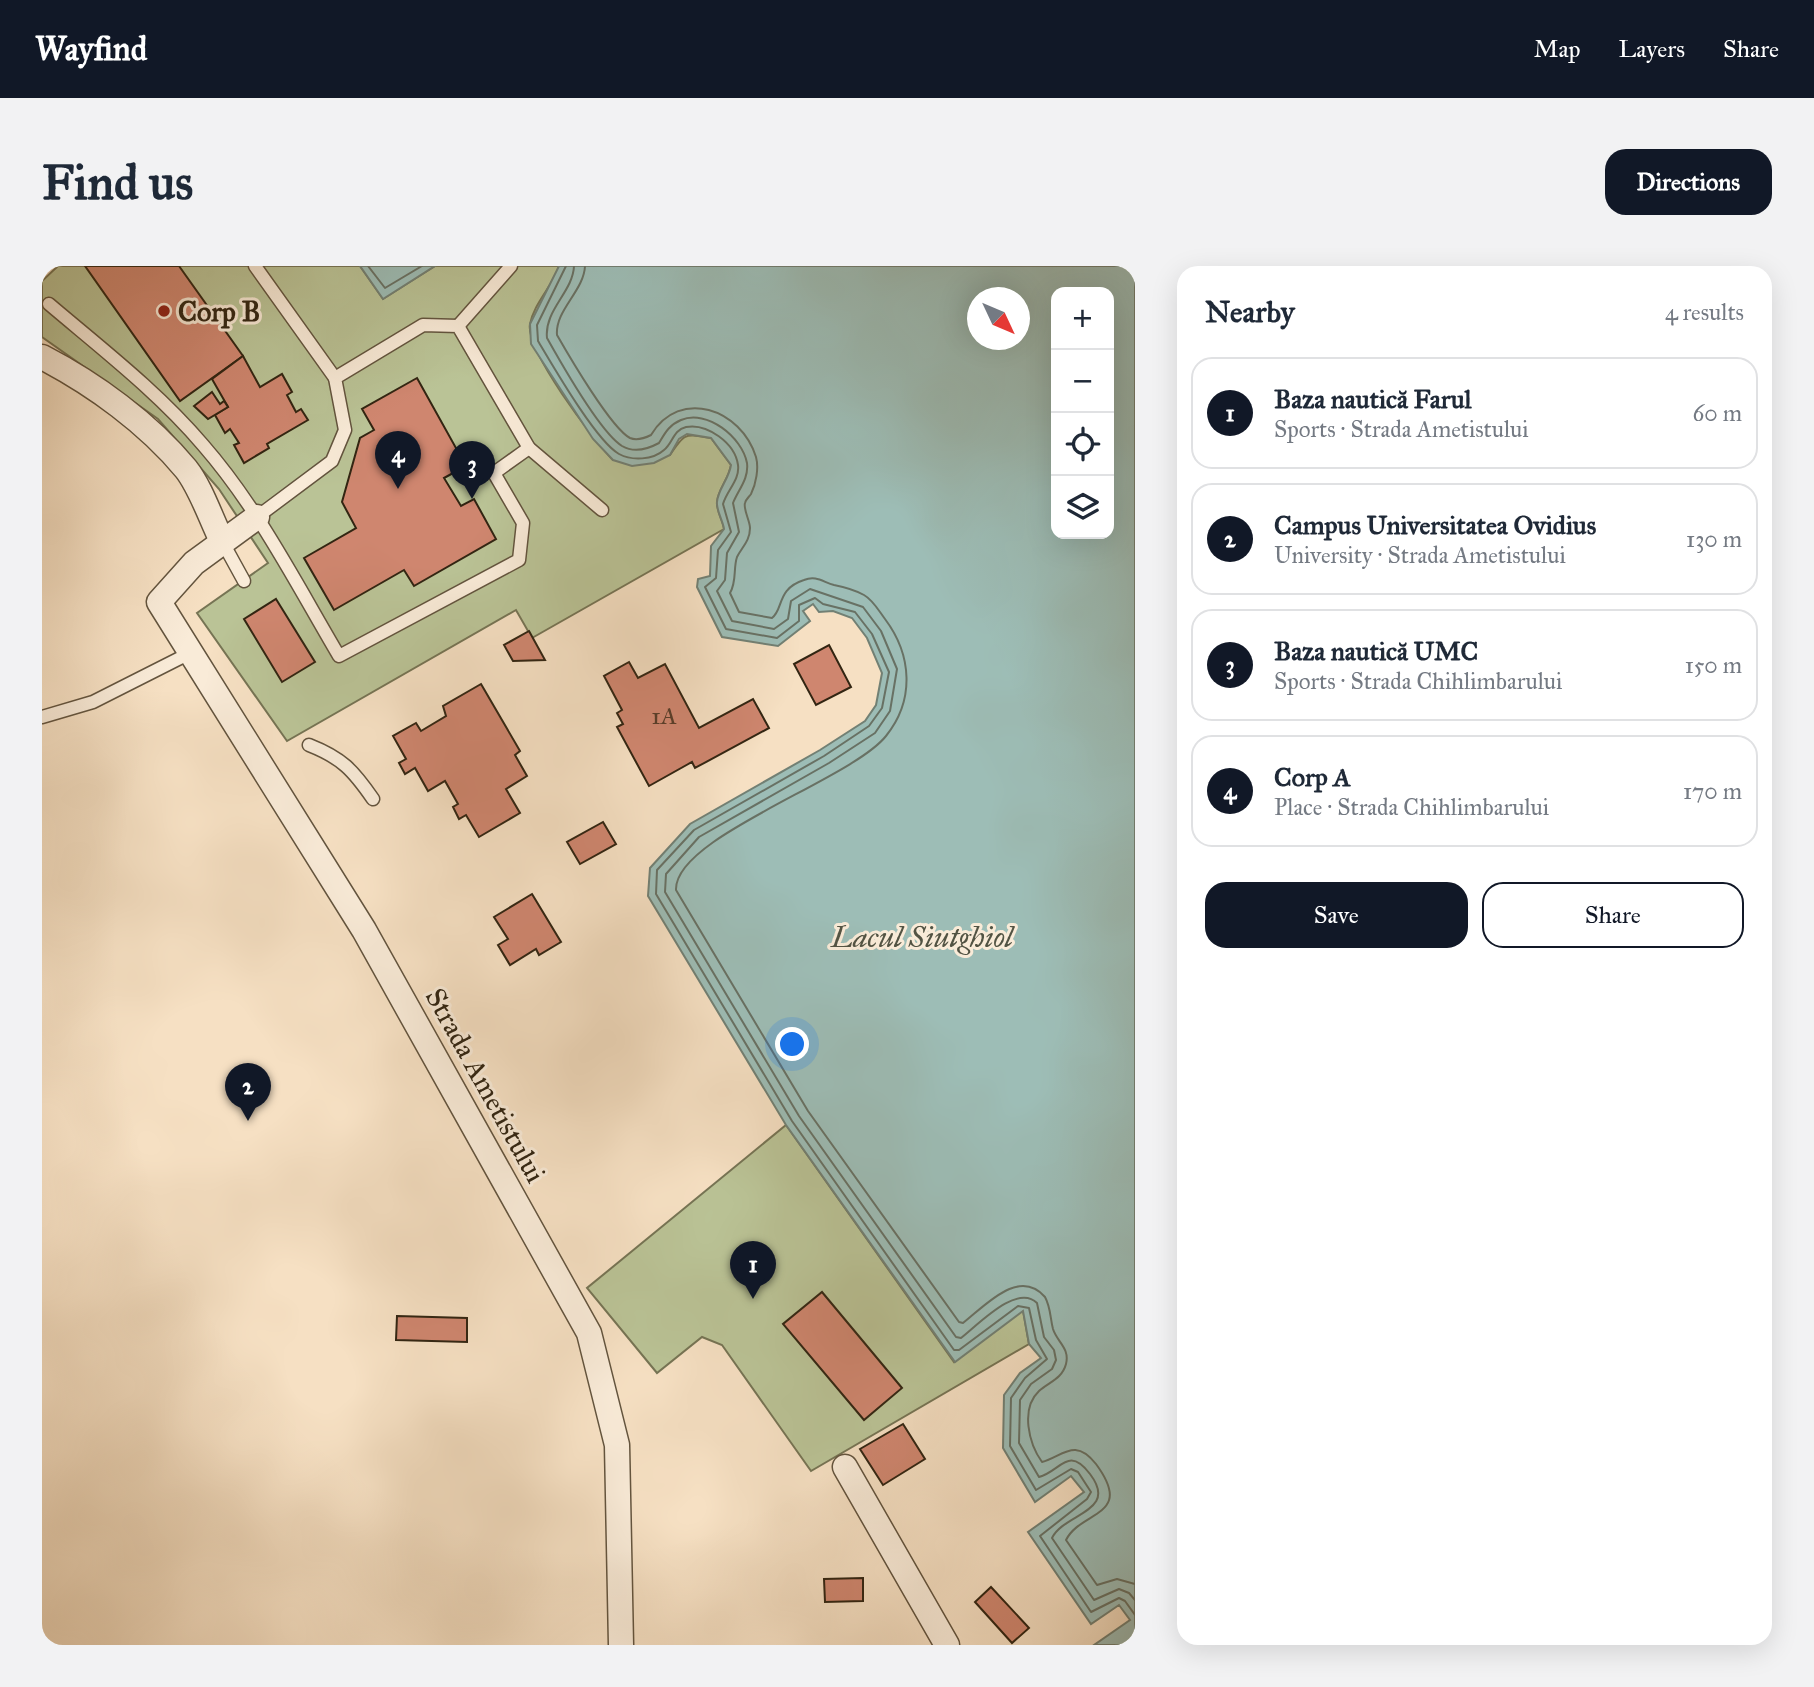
<!DOCTYPE html>
<meta charset="utf-8">
<style>
:root{--surface:#fff;--page:#f2f2f3;--text:#1f2937;--muted:#747a83;--line:#e0e1e3;--accent:#111827}
body{margin:0;font-family:"IM FELL Great Primer",serif;background:var(--page);color:var(--text)}
.controls{position:absolute;right:21px;top:21px;display:grid;overflow:hidden;border-radius:14px;box-shadow:0 7px 28px #0002}
.controls button{width:63px;height:63px;display:grid;place-items:center;padding:0;border:0;border-bottom:2px solid var(--line);background:var(--surface);color:var(--text);font:35px sans-serif}
.compass{position:absolute;left:925px;top:21px;width:63px;height:63px;border-radius:50%;background:var(--surface);box-shadow:0 7px 28px #0002;rotate:134deg}
.you{position:absolute;left:751px;top:779px;width:24px;height:24px;margin:-18px;border:5px solid #fff;border-radius:50%;background:#1a73e8;box-shadow:0 0 0 10px #1a73e833}
.badge{display:grid;place-items:center;width:46px;height:46px;border-radius:50%;background:var(--accent);color:#fff;font-size:23px;font-weight:700}
.pin{position:absolute;translate:-50% -58px;filter:drop-shadow(0 2px 4px #0008)}
.pin::after{content:'';position:absolute;top:37px;width:24px;height:21px;background:inherit;clip-path:polygon(0 0,100% 0,50% 100%)}
.list{margin:0;padding:0;list-style:none}
h2{display:flex;justify-content:space-between;align-items:center;height:91px;margin:0;padding:0 28px;font-size:30px}
h2 small{font-size:23px;font-weight:400;color:var(--muted)}
.list li{display:grid;grid-template-columns:46px 1fr auto;gap:21px;align-items:center;box-sizing:border-box;height:112px;margin:0 14px 14px;padding:0 14px;border:2px solid var(--line);border-radius:21px}
.list b{display:block;font-size:26px;white-space:nowrap}
.list p{margin:0;font-size:23px;white-space:nowrap;color:var(--muted)}
.list em{font-size:23px;font-style:normal;color:var(--muted)}
.actions{display:flex;gap:14px;padding:21px 28px}
.actions a{flex:1;padding:16px 0;border:2px solid var(--accent);border-radius:21px;text-align:center;font-size:24px;color:var(--accent)}
.actions .main{background:var(--accent);color:#fff}
.icon{flex:none;width:38px;height:38px;fill:none;stroke:currentColor;stroke-width:2;stroke-linecap:round;stroke-linejoin:round}
.map{position:relative;flex:none;width:1093px;height:1379px;overflow:hidden;border-radius:21px}
header{display:flex;align-items:center;gap:42px;box-sizing:border-box;height:98px;padding:0 35px;background:var(--accent);color:#fff}
header strong{font-size:33px}
nav{display:flex;gap:38px;margin-inline-start:auto;font-size:24px}
.intro{display:flex;align-items:center;justify-content:space-between;box-sizing:border-box;height:168px;padding:0 42px}
h1{margin:0;font-size:49px}
.button{padding:18px 32px;border-radius:21px;background:var(--accent);color:#fff;font-size:24px;font-weight:700}
main{display:flex;gap:42px;padding:0 42px}
aside{flex:1;background:var(--surface);border-radius:21px;box-shadow:0 7px 28px #0002}
.map>svg:first-child{display:block}
.green{fill:#bac396;stroke:#767454;stroke-width:2}
.water{fill:#9dbdb6;stroke:#728074;stroke-width:2;fill-rule:evenodd}
.lines{fill:none;stroke-linecap:round;stroke-linejoin:round}
.shore{stroke:#687164;stroke-width:2}
.building{fill:#cf866f;stroke:#322512;stroke-width:2}
.service-casing{stroke:#63543e;stroke-width:15}
.minor-casing{stroke:#63543e;stroke-width:27}
.service{stroke:#f9ebd8;stroke-width:12}
.minor{stroke:#f9ebd8;stroke-width:24}
.poi-dot{fill:#8f2418;stroke:#f9ebd8;stroke-width:2.5}
.labels{text-anchor:middle;stroke-width:6;stroke-linejoin:round;paint-order:stroke}
.number-label{font-size:24px;fill:#593d29}
.poi-label{font-size:28px;font-weight:bold;fill:#322512;stroke:#f9ebd8;text-anchor:start}
.street-label{font-size:28px;fill:#322512;stroke:#f9ebd8}
.water-label{font-size:30px;font-style:italic;fill:#525343;stroke:#f9ebd8}
</style>
<header>
<strong>Wayfind</strong>
<nav><a>Map</a><a>Layers</a><a>Share</a></nav>
</header>
<div class="intro"><h1>Find us</h1><a class="button">Directions</a></div>
<main>
<div class="map">
<svg width="1093" height="1379" viewBox="0 0 1093 1379">
<rect width="100%" height="100%" fill="#f6e0c3"/>
<filter id="stains"><feTurbulence type="fractalNoise" baseFrequency=".00286" numOctaves="4"/><feColorMatrix values="0 0 0 0 .2 0 0 0 0 .09 0 0 0 0 .02 0 0 0 .5 -.17"/></filter>
<radialGradient id="worn" r=".72"><stop offset=".6" stop-color="#630" stop-opacity="0"/><stop offset="1" stop-color="#630" stop-opacity=".3"/></radialGradient>
<!-- green -->
<g class="green">
<path d="M16 0H318L341 33 393 0H517C511 20 492 37 488 58 483 84 551 173 571 194L628 189C643 166 643 168 669 172L689 199C687 213 676 223 675 236 674 244 681 255 682 263L490 372 474 344 245 475 155 347 226 297 177 223 116 153 0 71V15Z"/>
<polygon points="744,859 912,1096 981,1044 987,1078 769,1205 680,1079 660,1071 615,1107 545,1022"/>
</g>
<!-- water -->
<g class="water">
<polygon points="318,0 393,0 341,33"/>
<path d="M517 0H1093V1379H1052L1088 1354 1077 1339 1049 1358 986 1266 1042 1226 1029 1210 993 1236 961 1182 962 1129 978 1107 999 1092 987 1078 981 1045 913 1096 744 859 606 630 608 602 648 558 778 484 823 455 834 439 840 407 825 372 810 352 791 345 777 346 771 338 761 345 768 355 736 380 680 371 655 321 656 313 668 310 669 280 682 263C681 255 674 244 675 236 676 223 687 213 689 199L669 172 645 168 637 173 628 189 612 197 590 200 571 194 551 173 489 78 488 58ZM1014 26H1067V268H1014ZM936 32H978V74H936Z"/>
</g>
<g class="lines">
<!-- shore -->
<g class="shore">
<polyline points="326,0 343,22 380,0"/>
<path d="M524 0 495 59 496 75C511 100 554 175 577 188 590 195 611 194 622 184 631 177 631 164 644 161 665 157 693 177 696 199 698 214 685 224 681 238L689 266 676 284 674 312 663 321 684 363 735 372 757 355V339L773 332 781 338 813 346 830 368 847 406 840 442 827 460 782 490 652 564 615 604 614 628 750 855 912 1084H917L976 1040 987 1042 994 1074 1005 1093 983 1112 969 1132 968 1180 994 1224 1029 1203 1036 1206 1049 1226 1045 1233 998 1270 1049 1346 1077 1332 1083 1335 1093 1349"/>
<path d="M532 0C531 26 502 44 505 72 519 97 558 166 580 180 592 187 606 183 617 177 623 167 627 159 639 154 665 143 700 171 705 197 707 213 696 224 691 237L697 266 685 287 683 314 675 325 690 355 732 363 746 353 749 335 768 323 821 341 839 365 855 403 848 445 833 467 787 497 657 571 624 608 623 626 757 850 914 1071 919 1072C936 1059 975 1017 995 1037L1002 1071 1012 1084 1014 1094 1010 1103 989 1118 978 1134 977 1177 997 1211C1019 1205 1026 1179 1048 1208 1077 1246 1022 1247 1010 1272L1052 1334 1077 1323 1087 1327 1093 1334"/>
<path d="M543 0C542 25 513 44 515 69 527 90 569 162 588 172 595 175 603 172 609 169 638 121 699 143 714 191 717 202 714 218 709 228 707 231 704 233 703 237 701 243 708 255 708 262 708 275 700 281 695 291 691 303 695 315 688 327L697 346 730 352C742 343 734 323 762 314 774 309 781 316 792 319 802 321 813 324 822 329 831 334 837 345 843 353 870 389 873 434 844 470 809 514 632 571 634 624L766 845 917 1056 921 1057C943 1040 977 1001 1003 1031 1009 1042 1008 1052 1011 1063 1015 1076 1028 1082 1024 1098 1020 1113 1007 1116 997 1125 978 1143 987 1178 1000 1196 1021 1190 1033 1171 1054 1198 1093 1251 1039 1244 1024 1274L1055 1319 1075 1313 1093 1318"/>
</g>
</g>
<!-- building -->
<g class="building">
<polygon points="43,0 137,0 201,90 138,135"/>
<polygon points="201,90 218,121 240,108 250,126 245,129 254,146 259,143 266,154 225,178 227,182 202,197 192,179 197,177 188,163 183,167 173,149 186,141 170,113"/>
<polygon points="375,112 424,200 402,212 419,240 432,233 454,273 372,320 362,304 292,344 262,292 314,262 300,236 318,172 332,164 320,143"/>
<polygon points="170,126 178,138 182,135 186,141 166,153 152,140"/>
<polygon points="234,333 273,396 240,416 202,353"/>
<polygon points="487,365 503,394 471,395 462,379"/>
<polygon points="787,379 809,421 774,439 752,398"/>
<polygon points="587,396 596,412 623,398 657,462 711,433 727,462 653,502 650,496 607,520 575,461 581,458 575,447 580,444 562,410"/>
<polygon points="439,418 478,485 473,489 485,510 464,523 478,547 437,571 424,549 417,553 411,541 416,538 403,515 386,525 373,502 363,508 357,497 364,493 351,470 374,457 379,465 404,450 401,440"/>
<polygon points="561,556 574,578 538,598 525,576"/>
<polygon points="490,628 519,676 497,689 494,683 468,699 456,679 466,673 452,651"/>
<polygon points="780,1026 860,1122 822,1154 741,1058"/>
<polygon points="355,1050 425,1052 425,1076 354,1074"/>
<polygon points="861,1158 883,1193 841,1219 818,1183"/>
<polygon points="821,1312 821,1335 783,1336 782,1313"/>
<polygon points="949,1321 987,1362 970,1377 933,1336"/>
</g>
<g class="lines">
<defs>
<g id="service">
<polyline points="213,0 293,112"/>
<path d="M7 38C60 83 116 126 161 179 216 242 255 319 297 390L477 294 481 257 452 207 487 182"/>
<polyline points="416,60 469,0"/>
<polyline points="215,251 290,195 303,164 293,112 381,59 416,60 487,182 560,244"/>
<polyline points="180,275 202,315"/>
<polyline points="0,451 51,436 150,386"/>
<path d="M267 479C300 492 311 504 331 533"/>
</g>
<g id="minor">
<path d="M0 91C52 118 106 157 144 203 159 222 169 253 180 275"/>
<polyline points="215,251 152,297 117,336 322,664 547,1067 575,1179 579,1379"/>
<polyline points="803,1201 905,1379"/>
</g>
</defs>
<!-- service casing -->
<use href="#service" class="service-casing"/>
<!-- minor casing -->
<use href="#minor" class="minor-casing"/>
<!-- service -->
<use href="#service" class="service"/>
<!-- minor -->
<use href="#minor" class="minor"/>
</g>
<!-- markers -->
<circle class="poi-dot" cx="122" cy="45" r="7"/>
<g class="labels">
<!-- number labels -->
<g class="number-label">
<text x="622" y="458">1A</text>
</g>
<!-- poi labels -->
<g class="poi-label">
<text x="136" y="55">Corp B</text>
</g>
<!-- street labels -->
<g class="street-label">
<text transform="translate(444 819) rotate(61)" y="10">Strada Ametistului</text>
</g>
<!-- water labels -->
<g class="water-label">
<text x="880" y="681">Lacul Siutghiol</text>
</g>
</g>
<rect width="100%" height="100%" filter="url(#stains)"/>
<rect width="100%" height="100%" fill="url(#worn)"/>
</svg>
<div class="controls">
<button>+</button>
<button>−</button>
<button><svg class="icon" aria-label="locate" viewBox="0 0 24 24"><circle cx="12" cy="12" r="6"/><path d="M12 2v4M12 18v4M2 12h4M18 12h4"/></svg></button>
<button><svg class="icon" aria-label="layers" viewBox="0 0 24 24"><path d="M12 4l9 5-9 5-9-5zM3 14l9 5 9-5"/></svg></button>
</div>
<svg class="compass" viewBox="-18 -18 36 36"><path d="M0-13l5 13h-10z" fill="#e53935"/><path d="M0 13l5-13h-10z" fill="#747a83"/></svg>
<div class="you"></div>
<div class="pin badge" style="left:711px;top:1033px">1</div>
<div class="pin badge" style="left:206px;top:855px">2</div>
<div class="pin badge" style="left:430px;top:233px">3</div>
<div class="pin badge" style="left:356px;top:223px">4</div>
</div>
<aside>
<h2>Nearby<small>4 results</small></h2>
<ul class="list">
<li><span class="badge">1</span><div><b>Baza nautică Farul</b><p>Sports · Strada Ametistului</p></div><em>60 m</em></li>
<li><span class="badge">2</span><div><b>Campus Universitatea Ovidius</b><p>University · Strada Ametistului</p></div><em>130 m</em></li>
<li><span class="badge">3</span><div><b>Baza nautică UMC</b><p>Sports · Strada Chihlimbarului</p></div><em>150 m</em></li>
<li><span class="badge">4</span><div><b>Corp A</b><p>Place · Strada Chihlimbarului</p></div><em>170 m</em></li>
</ul>
<div class="actions"><a class="main">Save</a><a>Share</a></div>
</aside>
</main>
